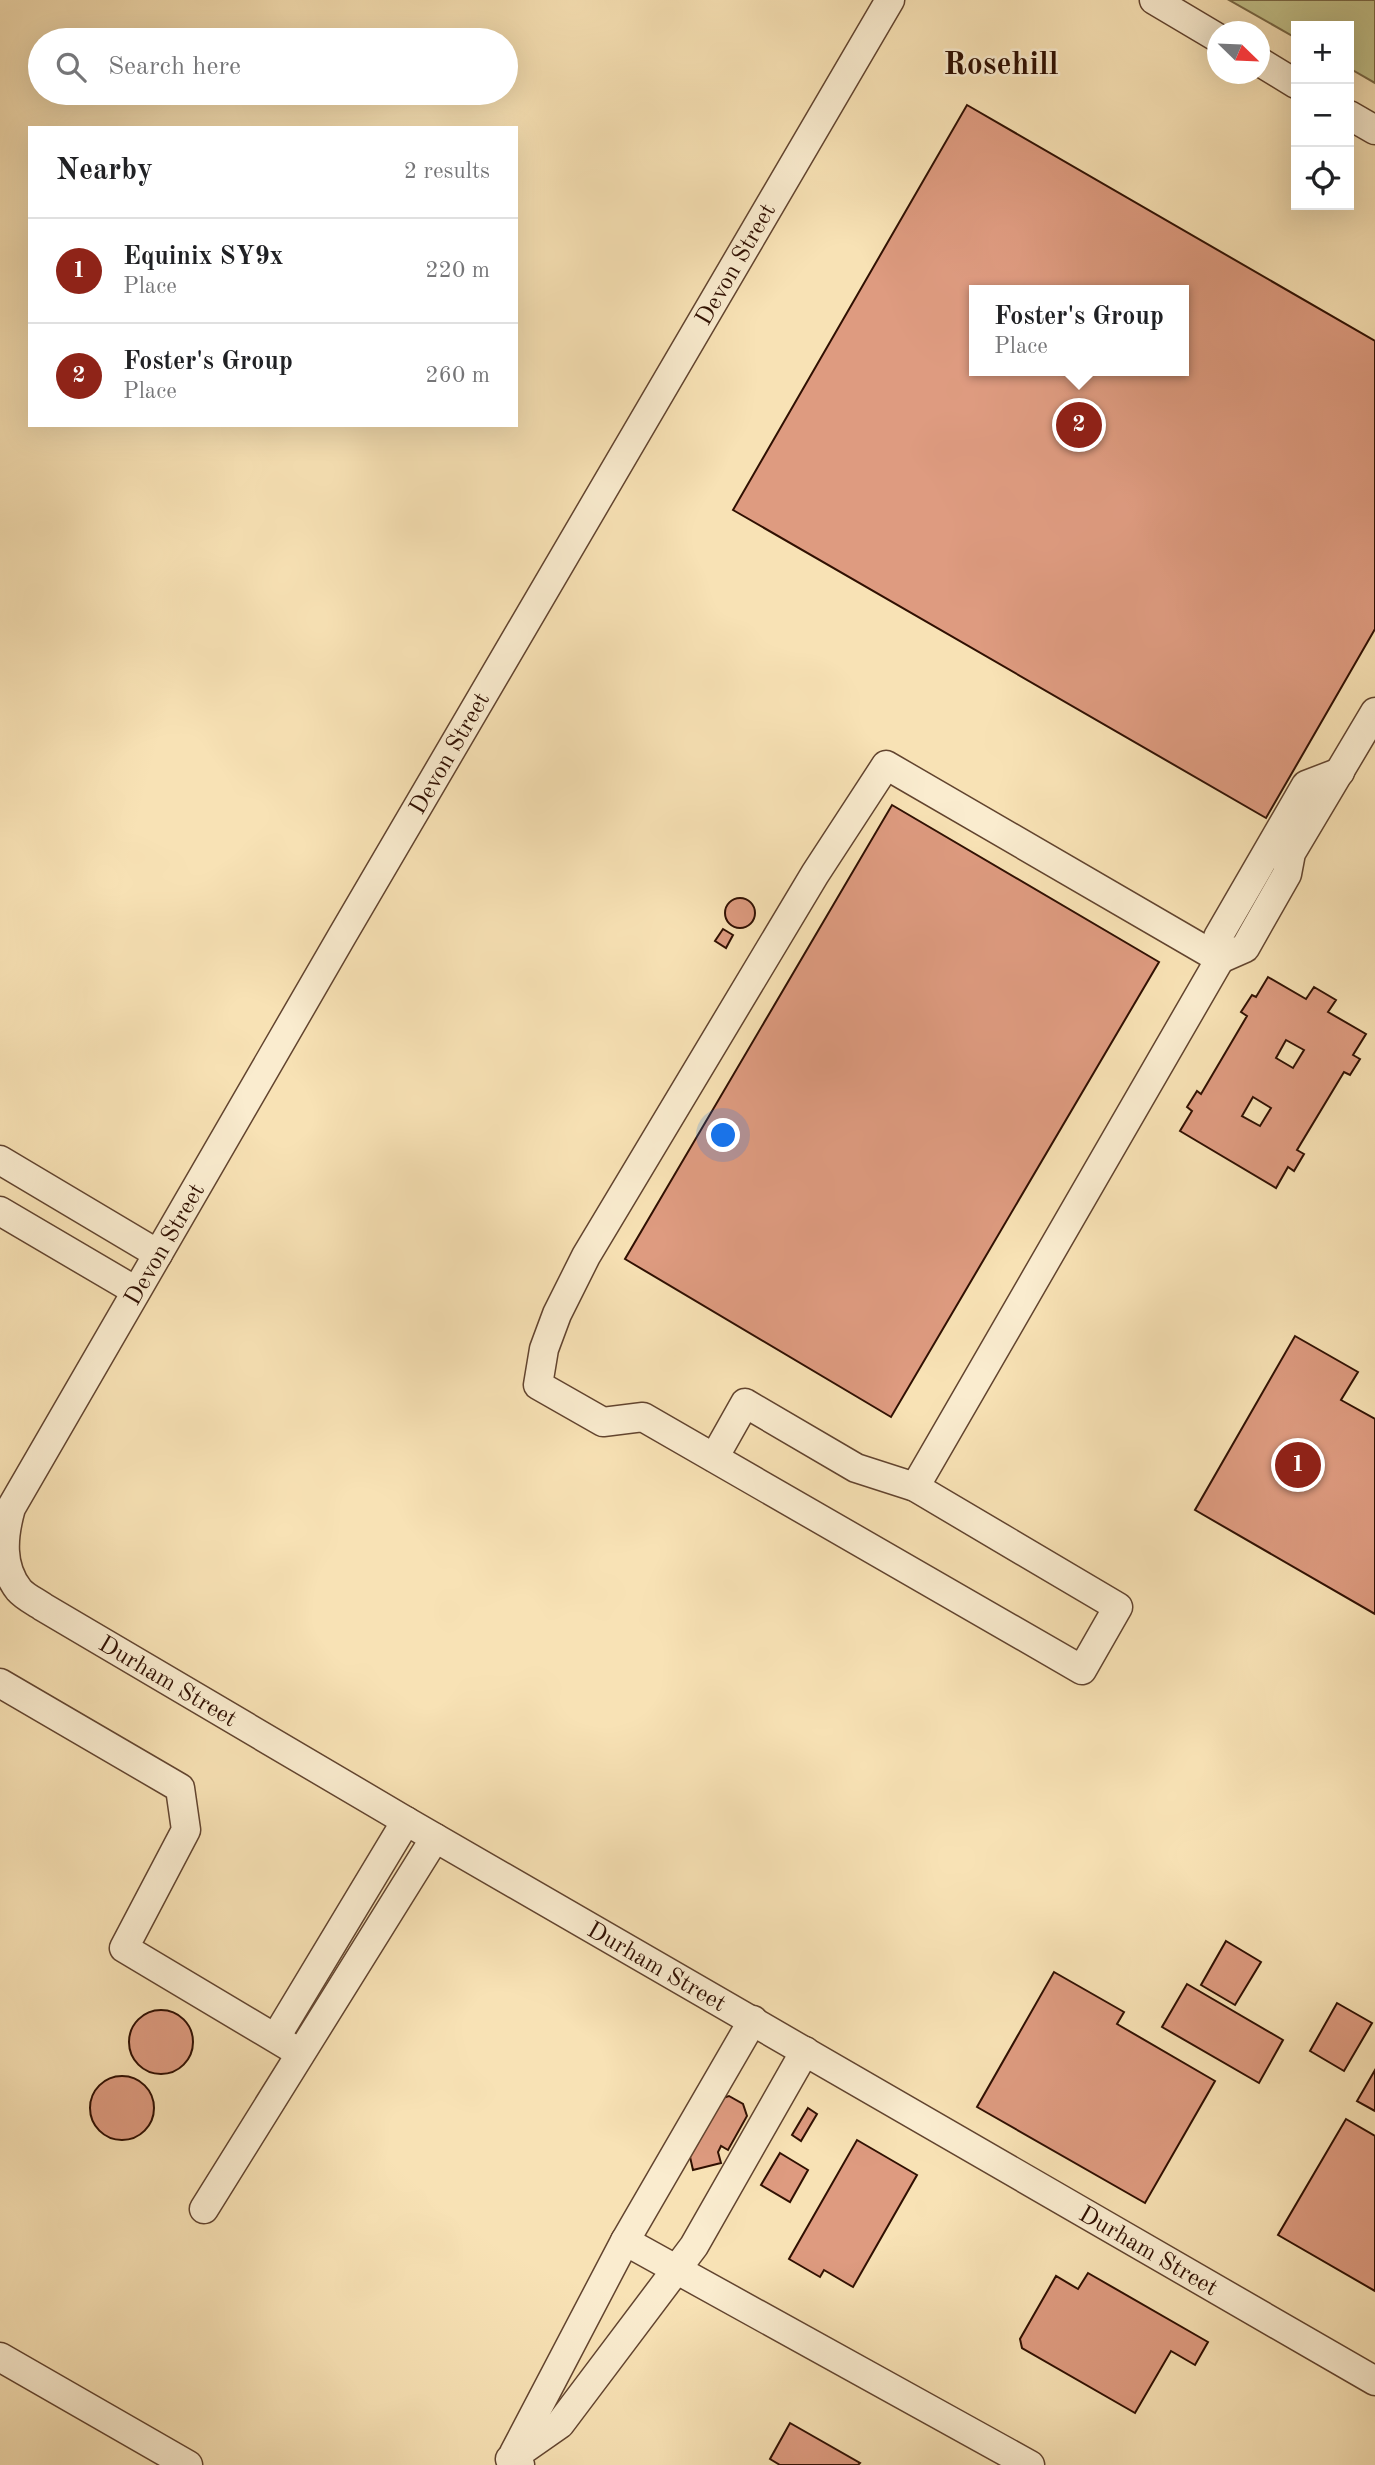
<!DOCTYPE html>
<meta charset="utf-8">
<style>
:root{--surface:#fff;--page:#f6f6f6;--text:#202124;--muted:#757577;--line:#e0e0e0;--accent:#8f2418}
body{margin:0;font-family:"Old Standard TT",serif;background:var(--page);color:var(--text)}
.controls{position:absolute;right:21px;top:21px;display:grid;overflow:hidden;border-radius:0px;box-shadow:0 7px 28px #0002}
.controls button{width:63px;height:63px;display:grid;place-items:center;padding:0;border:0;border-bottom:2px solid var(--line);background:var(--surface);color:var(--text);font:35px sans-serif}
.compass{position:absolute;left:1207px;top:21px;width:63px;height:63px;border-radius:50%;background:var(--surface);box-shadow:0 7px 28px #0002;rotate:113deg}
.you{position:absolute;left:724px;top:1136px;width:24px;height:24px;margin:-18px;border:5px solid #fff;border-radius:50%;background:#1a73e8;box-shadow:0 0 0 10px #1a73e833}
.badge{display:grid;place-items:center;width:46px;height:46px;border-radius:50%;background:var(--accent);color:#fff;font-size:23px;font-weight:700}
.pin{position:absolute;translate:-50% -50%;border:4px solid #fff;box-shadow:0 2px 7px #0006}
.popup{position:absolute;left:969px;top:285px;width:220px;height:91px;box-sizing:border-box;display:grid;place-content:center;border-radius:0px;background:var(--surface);filter:drop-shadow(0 2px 5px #0005);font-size:23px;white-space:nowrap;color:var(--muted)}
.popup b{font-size:26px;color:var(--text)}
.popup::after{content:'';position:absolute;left:50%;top:100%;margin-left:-14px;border:14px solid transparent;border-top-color:var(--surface)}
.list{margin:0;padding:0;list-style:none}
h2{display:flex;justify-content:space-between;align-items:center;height:91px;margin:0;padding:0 28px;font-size:30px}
h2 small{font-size:23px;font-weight:400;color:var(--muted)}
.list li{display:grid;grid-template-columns:46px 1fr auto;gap:21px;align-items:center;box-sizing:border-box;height:105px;padding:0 28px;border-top:2px solid var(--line)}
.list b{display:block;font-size:26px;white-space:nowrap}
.list p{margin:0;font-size:23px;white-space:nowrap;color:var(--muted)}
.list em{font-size:23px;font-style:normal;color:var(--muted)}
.icon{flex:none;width:38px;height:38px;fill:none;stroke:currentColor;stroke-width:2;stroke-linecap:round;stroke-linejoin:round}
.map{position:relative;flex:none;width:1375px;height:2465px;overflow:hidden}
.search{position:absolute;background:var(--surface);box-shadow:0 7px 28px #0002;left:28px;top:28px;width:490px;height:77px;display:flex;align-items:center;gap:18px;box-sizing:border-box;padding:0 24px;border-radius:38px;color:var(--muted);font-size:26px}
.panel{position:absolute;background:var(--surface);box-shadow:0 7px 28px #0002;left:28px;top:126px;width:490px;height:301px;border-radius:0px}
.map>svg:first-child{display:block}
.green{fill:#c3c28a;stroke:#7a6946;stroke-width:2}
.building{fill:#de9b80;stroke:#301002;stroke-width:2;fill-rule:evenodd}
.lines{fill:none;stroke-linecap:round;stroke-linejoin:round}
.minor-casing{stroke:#62442f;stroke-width:31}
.minor{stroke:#faeccf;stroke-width:28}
.labels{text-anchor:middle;stroke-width:5;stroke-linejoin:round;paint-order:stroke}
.street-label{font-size:24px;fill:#301002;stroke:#faeccf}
.district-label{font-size:32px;font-weight:bold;fill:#301002;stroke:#faeccf}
</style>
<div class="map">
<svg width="1375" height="2465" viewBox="0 0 1375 2465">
<rect width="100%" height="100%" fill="#f8e2b5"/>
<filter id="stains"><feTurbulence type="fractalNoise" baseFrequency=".00286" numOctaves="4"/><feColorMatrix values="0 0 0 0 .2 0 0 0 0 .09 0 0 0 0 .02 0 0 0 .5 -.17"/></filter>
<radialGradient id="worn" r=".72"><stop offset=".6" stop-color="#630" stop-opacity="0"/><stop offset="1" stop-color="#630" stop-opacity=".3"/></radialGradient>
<!-- green -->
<polygon class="green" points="1229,0 1375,0 1375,83 1349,68 1349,26 1296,26 1296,38"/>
<!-- building -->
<g class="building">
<path d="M967 105 1375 341V629L1266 818 733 510ZM974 290H1184V371H974Z"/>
<polygon points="892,805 1159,962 891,1417 625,1259"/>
<circle cx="740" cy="913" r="15"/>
<polygon points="723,929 733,935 726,948 715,941"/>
<path d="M1268 977 1306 999 1314 987 1336 1000 1328 1012 1366 1034 1353 1055 1360 1059 1350 1075 1344 1072 1297 1150 1304 1154 1294 1171 1288 1167 1276 1188 1180 1131 1192 1111 1187 1107 1197 1091 1201 1094 1247 1016 1241 1012 1252 995 1256 997ZM1286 1040 1304 1050 1293 1068 1276 1058ZM1253 1097 1271 1108 1260 1126 1242 1116Z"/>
<polygon points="1295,1336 1358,1372 1341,1400 1375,1419 1375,1614 1195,1510"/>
<polygon points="1226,1941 1261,1962 1235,2005 1201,1985"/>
<polygon points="1054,1972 1124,2012 1117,2024 1215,2081 1145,2203 977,2107"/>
<polygon points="1187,1984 1283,2040 1259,2083 1162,2027"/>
<polygon points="1337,2003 1372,2023 1344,2071 1310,2051"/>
<circle cx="161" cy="2042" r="32"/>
<polygon points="1375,2070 1375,2111 1357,2101"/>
<circle cx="122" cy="2108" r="32"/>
<polygon points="729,2096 743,2104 747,2116 728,2150 721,2146 718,2152 721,2163 693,2170 688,2148 716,2100"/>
<polygon points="808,2108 817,2114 801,2141 792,2135"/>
<polygon points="1346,2119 1375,2136 1375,2291 1278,2235"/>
<polygon points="857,2140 917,2175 853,2287 824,2270 820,2277 789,2259"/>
<polygon points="780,2153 808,2170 790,2202 761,2185"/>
<polygon points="1088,2273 1208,2342 1195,2365 1171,2351 1135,2413 1022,2348 1020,2339 1056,2276 1078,2289"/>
<polygon points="790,2423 860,2463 858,2465 780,2465 770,2459"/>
</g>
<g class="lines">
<defs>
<g id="minor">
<path id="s1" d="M890 0 342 936 11 1508C3 1536 0 1566 19 1590 25 1597 36 1602 43 1607L406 1821 1375 2381"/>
<polyline points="1154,0 1218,38"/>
<polyline points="1260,62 1296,84"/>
<polyline points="1349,115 1375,130"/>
<polyline points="1220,959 1245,948 1287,874 1291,853 1375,712"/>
<polyline points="0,1160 158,1254"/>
<polyline points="0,1211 136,1291"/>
<polyline points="714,1458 745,1403 856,1468 915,1487 1118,1607 1082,1670 643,1417 603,1422 538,1385 544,1349 557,1314 586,1256 815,874 886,765 1220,959"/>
<polyline points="915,1487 1220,959 1218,937 1306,785 1340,772"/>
<polyline points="0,1683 180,1788 186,1830 124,1948 300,2053"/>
<polyline points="276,2037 406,1821"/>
<polyline points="204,2209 435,1838"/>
<polyline points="625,2241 1030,2465"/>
<polyline points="0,2357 188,2465"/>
<polyline points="514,2453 625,2241 753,2020"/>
<polyline points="520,2465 510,2459 560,2424 694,2246 805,2051"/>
</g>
</defs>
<!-- minor casing -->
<use href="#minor" class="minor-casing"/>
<!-- minor -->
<use href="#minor" class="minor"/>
</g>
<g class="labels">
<!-- street labels -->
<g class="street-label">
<text transform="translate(735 264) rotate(-60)" y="8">Devon Street</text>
<text transform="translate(449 753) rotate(-60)" y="8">Devon Street</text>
<text transform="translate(164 1244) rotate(-60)" y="8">Devon Street</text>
<text dy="8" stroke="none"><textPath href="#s1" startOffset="2006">Durham Street</textPath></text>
<text dy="8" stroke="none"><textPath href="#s1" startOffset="2572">Durham Street</textPath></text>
<text dy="8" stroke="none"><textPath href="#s1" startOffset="3140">Durham Street</textPath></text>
</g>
<!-- district labels -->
<g class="district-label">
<text x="1001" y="74">Rosehill</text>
</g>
</g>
<rect width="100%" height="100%" filter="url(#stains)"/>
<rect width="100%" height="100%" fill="url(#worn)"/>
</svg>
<div class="controls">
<button>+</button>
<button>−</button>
<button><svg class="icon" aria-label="locate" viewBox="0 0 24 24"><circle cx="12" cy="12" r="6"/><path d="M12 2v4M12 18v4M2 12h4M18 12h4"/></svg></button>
</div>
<svg class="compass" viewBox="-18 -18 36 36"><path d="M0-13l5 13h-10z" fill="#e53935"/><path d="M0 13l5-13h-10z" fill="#757577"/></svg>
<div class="you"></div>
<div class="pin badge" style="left:1298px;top:1465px">1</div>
<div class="pin badge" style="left:1079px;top:425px">2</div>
<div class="popup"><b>Foster's Group</b>Place</div>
<div class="search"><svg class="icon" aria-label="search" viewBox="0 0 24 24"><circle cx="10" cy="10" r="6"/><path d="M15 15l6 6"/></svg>Search here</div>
<section class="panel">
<h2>Nearby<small>2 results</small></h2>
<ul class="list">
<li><span class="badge">1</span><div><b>Equinix SY9x</b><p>Place</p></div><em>220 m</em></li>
<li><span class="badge">2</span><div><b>Foster's Group</b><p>Place</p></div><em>260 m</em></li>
</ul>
</section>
</div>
